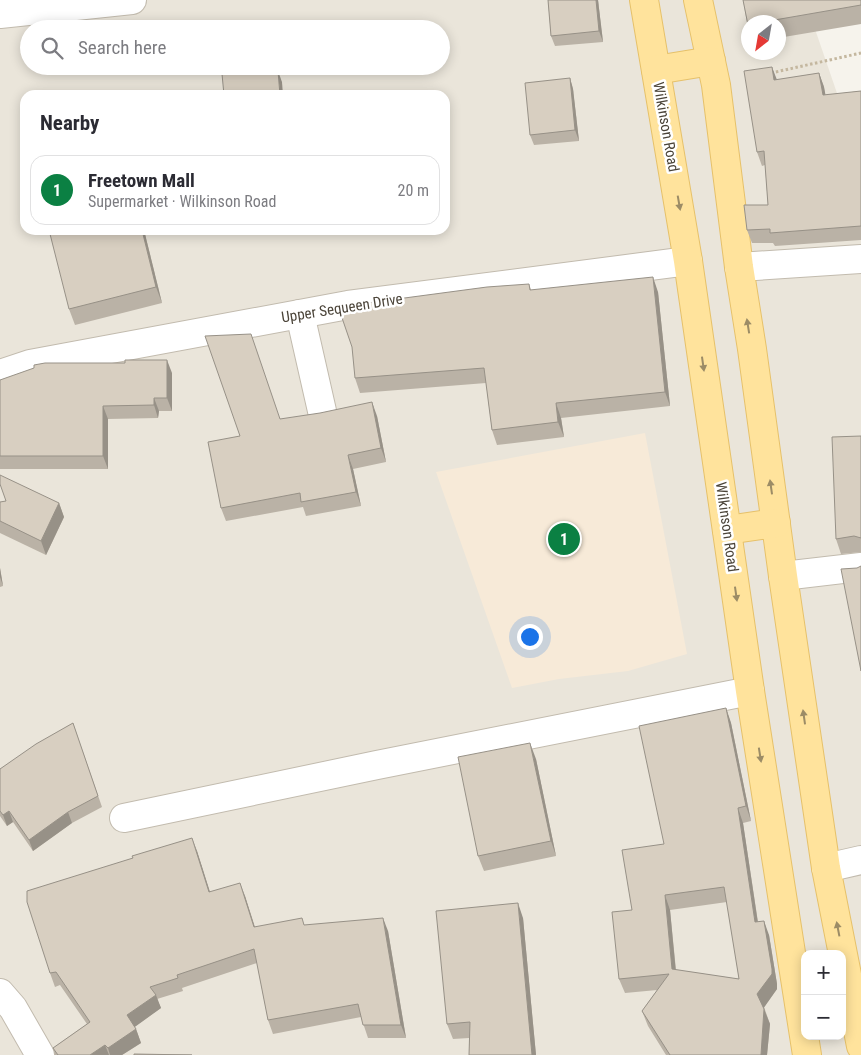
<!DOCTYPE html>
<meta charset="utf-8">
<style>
:root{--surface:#fff;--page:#f2f2f3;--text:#2b2b33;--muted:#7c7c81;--line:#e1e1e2;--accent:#0b8043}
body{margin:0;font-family:"Roboto Condensed",sans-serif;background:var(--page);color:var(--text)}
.controls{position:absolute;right:15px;bottom:15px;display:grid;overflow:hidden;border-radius:10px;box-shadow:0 2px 12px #0003}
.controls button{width:45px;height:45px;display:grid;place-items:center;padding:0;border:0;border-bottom:1px solid var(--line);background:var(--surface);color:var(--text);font:25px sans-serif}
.compass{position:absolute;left:741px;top:15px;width:45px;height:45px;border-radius:50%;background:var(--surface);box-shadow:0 2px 12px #0003;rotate:211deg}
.you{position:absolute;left:529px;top:636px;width:18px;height:18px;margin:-12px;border:4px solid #fff;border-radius:50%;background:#1a73e8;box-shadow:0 0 0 8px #1a73e833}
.badge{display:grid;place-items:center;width:32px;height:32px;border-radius:50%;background:var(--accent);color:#fff;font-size:16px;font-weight:700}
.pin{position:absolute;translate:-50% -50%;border:2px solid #fff;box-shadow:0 1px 5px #0006}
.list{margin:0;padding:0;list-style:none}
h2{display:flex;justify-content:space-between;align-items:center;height:65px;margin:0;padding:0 20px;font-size:21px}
h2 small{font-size:16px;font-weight:400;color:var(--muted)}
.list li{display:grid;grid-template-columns:32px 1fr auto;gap:15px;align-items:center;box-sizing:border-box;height:70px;margin:0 10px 10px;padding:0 10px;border:1px solid var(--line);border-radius:15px}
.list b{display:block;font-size:19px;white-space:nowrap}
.list p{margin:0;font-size:16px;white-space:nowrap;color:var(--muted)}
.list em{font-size:16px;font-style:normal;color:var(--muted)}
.icon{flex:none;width:28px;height:28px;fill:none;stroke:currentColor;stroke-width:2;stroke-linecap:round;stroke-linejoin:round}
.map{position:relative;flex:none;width:861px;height:1055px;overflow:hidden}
.search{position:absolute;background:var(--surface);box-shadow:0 2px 12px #0003;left:20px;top:20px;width:430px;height:55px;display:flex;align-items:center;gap:12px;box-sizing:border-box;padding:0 18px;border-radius:28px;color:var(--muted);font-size:19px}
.panel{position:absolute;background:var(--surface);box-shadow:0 2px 12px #0003;left:20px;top:90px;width:430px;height:145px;border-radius:15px}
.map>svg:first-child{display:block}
.residential{fill:#eae5da;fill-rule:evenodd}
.commercial{fill:#f7ead8}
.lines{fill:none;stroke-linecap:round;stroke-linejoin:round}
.minor-casing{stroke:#c2bbae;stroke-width:30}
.primary-casing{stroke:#e6c16a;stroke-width:30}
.path{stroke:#c4b79f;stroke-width:3;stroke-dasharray:2.5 2.5;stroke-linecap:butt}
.minor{stroke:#fff;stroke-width:28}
.primary{stroke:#ffe39c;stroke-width:28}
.wall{fill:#bab2a6;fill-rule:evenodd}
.shaded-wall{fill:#979187}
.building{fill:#d8cfc1;stroke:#979187;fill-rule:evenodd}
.oneway{fill:#9c8c66}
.labels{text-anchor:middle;stroke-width:5;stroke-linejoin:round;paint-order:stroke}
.street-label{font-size:15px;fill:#4b4439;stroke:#fff}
</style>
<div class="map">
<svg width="861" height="1055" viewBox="0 0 861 1055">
<rect width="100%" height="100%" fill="#f6f3ec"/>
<!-- residential -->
<path class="residential" d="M0 0H805L861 163V1055H0ZM748 22H778V52H748ZM29 29H441V66H29ZM25 95H445V230H25ZM805 954H842V1036H805Z"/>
<!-- commercial -->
<polygon class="commercial" points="645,433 687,654 628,671 559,679 512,688 436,472"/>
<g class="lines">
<defs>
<g id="minor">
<polyline points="0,14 132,0"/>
<polyline points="739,267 861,259"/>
<polyline points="300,314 322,411"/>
<polyline points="0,374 30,364 348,305 688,261"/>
<polyline points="783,576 861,567"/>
<polyline points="124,818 377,765 750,691"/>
<polyline points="826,868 861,860"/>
<polyline points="0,993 13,1008 40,1055"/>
</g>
<g id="primary">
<polyline points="644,0 688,261 750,691 807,1055"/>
<polyline points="698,0 716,85 739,267 752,349 783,576 826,868 861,1046"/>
<polyline points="656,70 711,61"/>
<polyline points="727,530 776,523"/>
</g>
</defs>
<!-- minor casing -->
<use href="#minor" class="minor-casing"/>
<!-- primary casing -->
<use href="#primary" class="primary-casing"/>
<!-- path -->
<polyline class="path" points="771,73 861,53"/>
<!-- minor -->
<use href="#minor" class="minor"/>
<!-- primary -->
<use href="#primary" class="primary"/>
</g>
<!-- wall -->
<g class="wall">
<polygon points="548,0 598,0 603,42 555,46 551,36"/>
<polygon points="743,0 861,0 861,24 778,38 778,22 748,22 748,28"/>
<polygon points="772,67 776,80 819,73 824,87 825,95 861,91 861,240 775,246 773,243 752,243 747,230 768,205 765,165 762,166 757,152"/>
<polygon points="570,78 573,89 579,141 534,145 530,135"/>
<polygon points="144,230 162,303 75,325 69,309"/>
<polygon points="529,284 531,290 658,292 670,406 561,418 564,437 497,445 492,430 486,383 360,393 355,378"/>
<polygon points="172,373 172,411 159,411 158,418 108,419 108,469 0,469 0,380"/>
<polygon points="377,416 386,462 353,469 361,506 306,516 303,507 226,521 221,508 240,436"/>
<polygon points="861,436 861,552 841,554 836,539"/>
<polygon points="0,502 59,503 64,517 46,555 0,533"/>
<polygon points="0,568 3,586 0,587"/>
<path d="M726 708 731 723 751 821 743 823 758 922 769 935 777 984V989L764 1007 770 1024 767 1055H666L648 1026 642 1011 657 990 625 993 619 979 632 910 664 844ZM727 902 739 979 676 970 670 910Z"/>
<polygon points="73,723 102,807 72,823 33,851 13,822 7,826 0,816 0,769"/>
<polygon points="536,759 556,856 484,871 478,856"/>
<polygon points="197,851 210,892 245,896 255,927 305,925 388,931 406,1038 368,1038 361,1017 273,1034 268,1020 257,963 182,988 183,991 157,999 161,1008 134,1027 136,1029 141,1043 122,1055 55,1055 53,1048 87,1024 60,985 55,987 50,973"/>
<polygon points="523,918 536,1055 469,1055 469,1038 453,1039 447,1024"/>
</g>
<!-- shaded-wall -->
<g class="shaded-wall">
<polygon points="596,0 598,0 603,42 599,31"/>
<polygon points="772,67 777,80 774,80"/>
<polygon points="278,71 282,82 283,95 280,95"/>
<polygon points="819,73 824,87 828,108 823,95"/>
<polygon points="570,78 573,89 579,141 575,130"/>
<polygon points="142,230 144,230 162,303 156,287"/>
<polygon points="653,277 658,292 670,406 665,392"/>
<polygon points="167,360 172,373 172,411 167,398"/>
<polygon points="154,398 159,411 158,418 154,405"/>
<polygon points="372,402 377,416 386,462 381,448"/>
<polygon points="556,403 561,418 564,437 558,422"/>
<polygon points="103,406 108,419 108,469 103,456"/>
<polygon points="348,455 353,469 361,506 356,492"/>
<polygon points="59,503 64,517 46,555 41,541"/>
<polygon points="0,568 3,586 0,577"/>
<polygon points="726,708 731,723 751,821 746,806"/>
<polygon points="530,743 536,759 556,856 551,841"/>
<polygon points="738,808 743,823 760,937 755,922"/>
<polygon points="9,811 13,822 7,826 3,815"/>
<polygon points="68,812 72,823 33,851 29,840"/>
<polygon points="192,838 197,851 214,905 209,892"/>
<polygon points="240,883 245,896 259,941 254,927"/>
<polygon points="665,895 670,910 677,984 672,969"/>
<polygon points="518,903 523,918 536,1055 532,1055"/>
<polygon points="383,918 388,931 406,1038 401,1025"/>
<polygon points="764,921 769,935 777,984 777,989 763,1009 757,994"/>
<polygon points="156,995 161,1008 132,1029 127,1015"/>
<polygon points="764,1009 770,1024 767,1055 761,1055"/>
<polygon points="136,1029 141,1043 122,1055 110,1055 108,1048"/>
<polygon points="105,1045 109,1055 90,1055"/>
</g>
<!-- building -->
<g class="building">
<polygon points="548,0 596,0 599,31 551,36"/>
<polygon points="743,0 861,0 861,5 763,22 748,22 748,25"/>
<polygon points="772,67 774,80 819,73 823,95 861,91 861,226 770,233 770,229 747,230 744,205 768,205 764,151 757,152 744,71"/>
<polygon points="278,71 280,95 224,95 222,74"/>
<polygon points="570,78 575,130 530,135 525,83"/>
<polygon points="49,230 142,230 156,287 69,309"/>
<polygon points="653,277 665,392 556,403 558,422 492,430 484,368 355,378 352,347 340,312 367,303 487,287 529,284 530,290"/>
<polygon points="251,334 280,419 320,413 372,402 381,448 348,455 356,492 301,502 300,493 221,508 208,442 240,436 205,336"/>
<polygon points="125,360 167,360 167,398 154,398 154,405 103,406 103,456 0,456 0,380 34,368 34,365 45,363 125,363"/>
<polygon points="861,436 861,538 854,536 836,539 832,437"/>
<polygon points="0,475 59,503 41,541 0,521 0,502 6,501 0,484"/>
<polygon points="861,566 861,671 841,569 857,568"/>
<path d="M726 708 746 806 738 808 755 922 764 921 772 969V974L757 994 764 1009 761 1055H670L642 1011 669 974 619 979 612 912 632 910 622 850 664 844 639 726ZM724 887 739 979 672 969 665 895Z"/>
<polygon points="73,723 98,796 68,812 29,840 9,811 3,815 0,811 0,769 36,744"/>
<polygon points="530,743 551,841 478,856 458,757"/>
<polygon points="192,838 209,892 240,883 254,927 302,918 304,925 383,918 401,1025 363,1025 358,1004 268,1020 254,949 177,975 178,978 150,987 156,995 127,1015 136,1029 108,1048 105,1045 90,1055 58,1055 53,1048 90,1022 56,972 50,973 27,902 27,891 133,858 132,856"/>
<polygon points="518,903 532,1055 469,1055 470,1022 447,1024 436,911"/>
<polygon points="134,1054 192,1055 134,1055"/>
</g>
<!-- one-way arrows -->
<defs><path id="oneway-solid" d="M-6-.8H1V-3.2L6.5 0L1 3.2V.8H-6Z" transform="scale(1.25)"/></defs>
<g class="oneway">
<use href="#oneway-solid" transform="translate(679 203) rotate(80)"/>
<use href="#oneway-solid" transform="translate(748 326) rotate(-99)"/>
<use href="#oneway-solid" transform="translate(703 364) rotate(82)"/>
<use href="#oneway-solid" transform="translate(771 487) rotate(-98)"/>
<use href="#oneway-solid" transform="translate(736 594) rotate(82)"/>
<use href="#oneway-solid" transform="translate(804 717) rotate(-98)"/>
<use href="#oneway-solid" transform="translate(760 755) rotate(81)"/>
<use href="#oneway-solid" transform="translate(838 929) rotate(-101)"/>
</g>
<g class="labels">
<!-- street labels -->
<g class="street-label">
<text transform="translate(666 127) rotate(80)" y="5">Wilkinson Road</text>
<text transform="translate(342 308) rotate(-9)" y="5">Upper Sequeen Drive</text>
<text transform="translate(727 527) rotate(82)" y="5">Wilkinson Road</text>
</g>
</g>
</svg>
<div class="controls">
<button>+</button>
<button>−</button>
</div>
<svg class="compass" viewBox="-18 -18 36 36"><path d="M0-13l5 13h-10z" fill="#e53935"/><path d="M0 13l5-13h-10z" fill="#7c7c81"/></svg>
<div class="you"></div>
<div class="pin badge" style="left:564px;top:539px">1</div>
<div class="search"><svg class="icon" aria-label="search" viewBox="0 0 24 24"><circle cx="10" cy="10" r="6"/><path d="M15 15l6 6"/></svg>Search here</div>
<section class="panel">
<h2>Nearby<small></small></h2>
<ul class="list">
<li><span class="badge">1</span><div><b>Freetown Mall</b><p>Supermarket · Wilkinson Road</p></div><em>20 m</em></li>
</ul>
</section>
</div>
